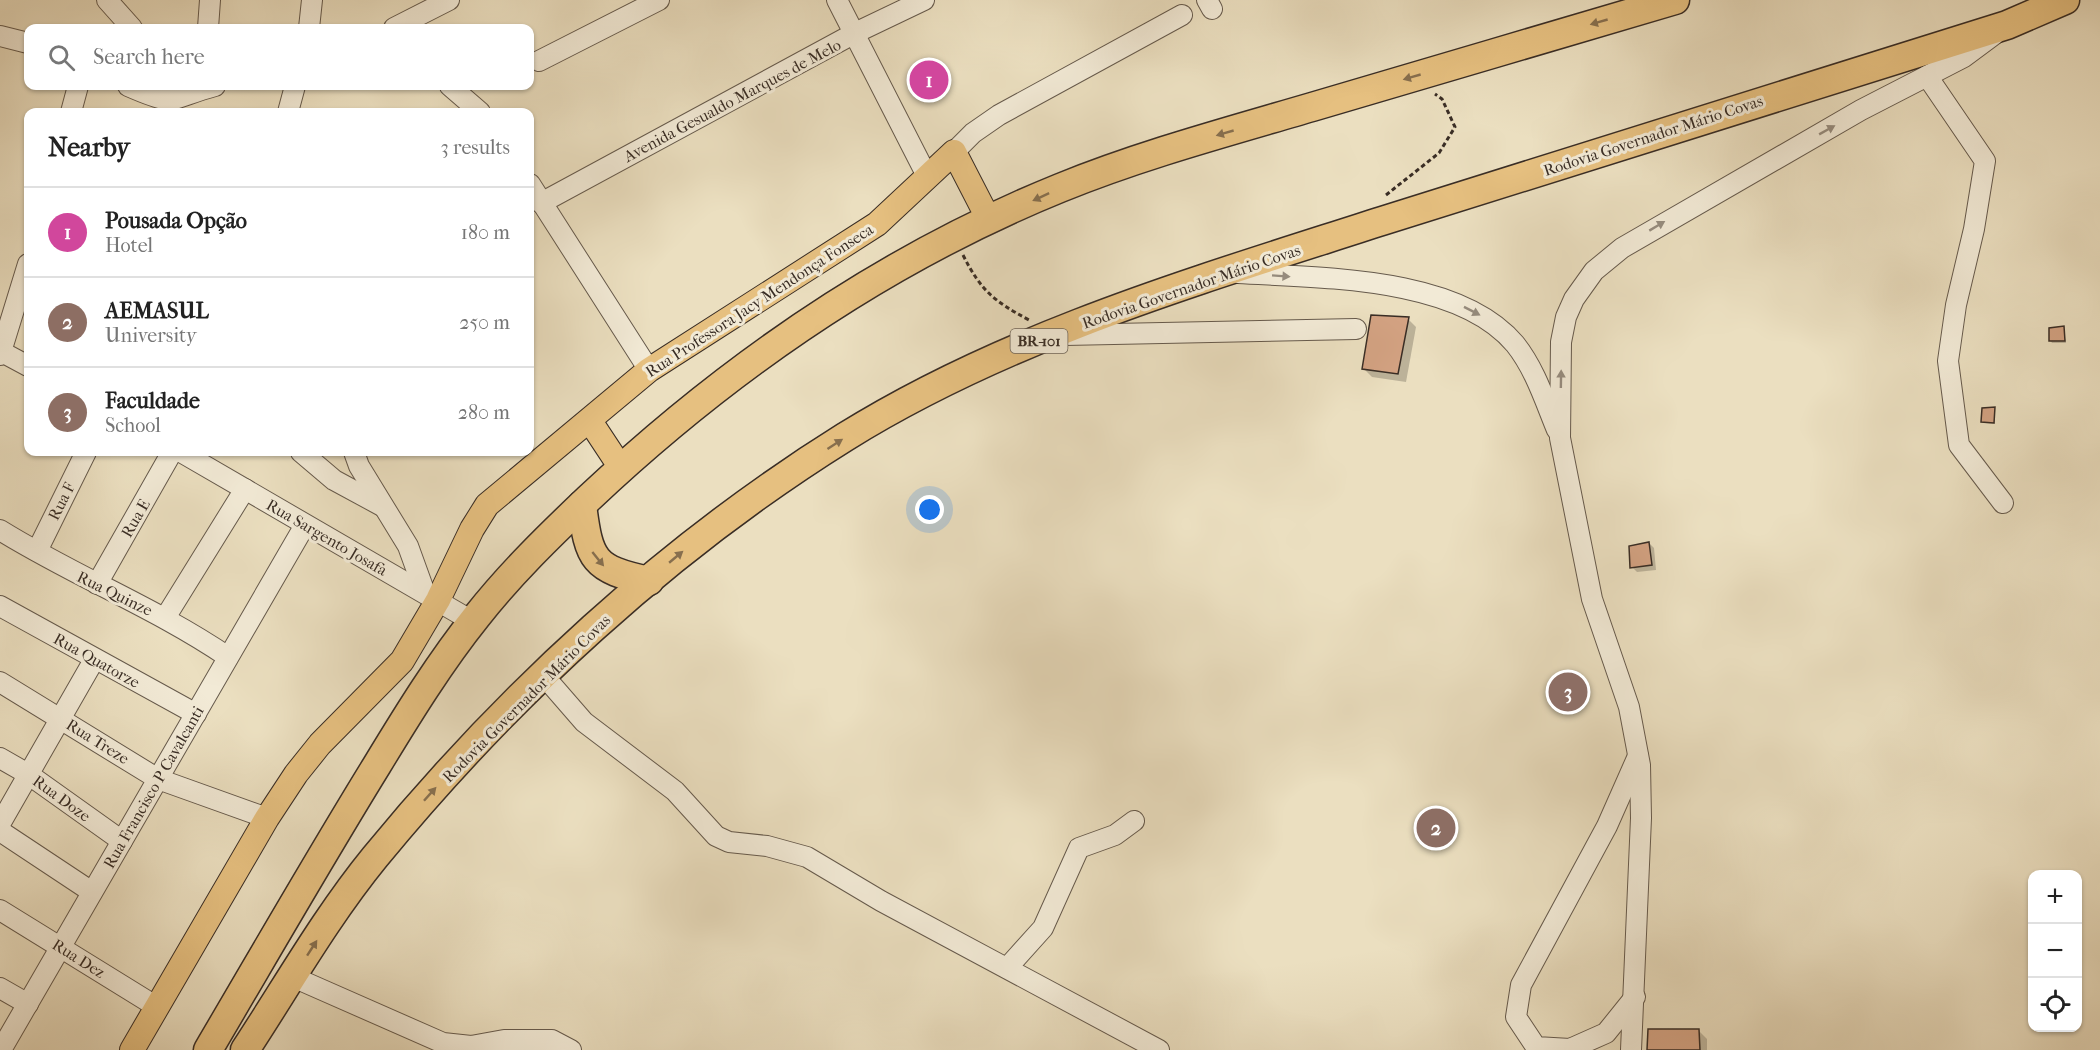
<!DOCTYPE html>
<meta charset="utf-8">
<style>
:root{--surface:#fff;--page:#f2f2f2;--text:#222;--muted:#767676;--line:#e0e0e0;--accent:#8f2418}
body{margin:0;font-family:"IM FELL French Canon",serif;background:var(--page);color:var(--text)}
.controls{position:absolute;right:18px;bottom:18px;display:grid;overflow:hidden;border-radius:12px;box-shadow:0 2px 4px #0004}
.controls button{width:54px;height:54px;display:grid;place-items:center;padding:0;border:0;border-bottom:2px solid var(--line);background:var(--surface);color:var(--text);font:30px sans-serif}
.you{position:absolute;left:930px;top:510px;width:21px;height:21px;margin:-15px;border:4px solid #fff;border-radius:50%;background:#1a73e8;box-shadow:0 0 0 9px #1a73e833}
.badge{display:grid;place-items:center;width:39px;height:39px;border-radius:50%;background:var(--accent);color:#fff;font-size:20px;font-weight:700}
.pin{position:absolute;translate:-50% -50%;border:3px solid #fff;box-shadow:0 2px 6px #0006}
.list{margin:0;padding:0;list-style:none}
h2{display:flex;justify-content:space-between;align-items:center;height:78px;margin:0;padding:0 24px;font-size:26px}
h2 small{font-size:20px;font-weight:400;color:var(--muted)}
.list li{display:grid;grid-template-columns:39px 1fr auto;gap:18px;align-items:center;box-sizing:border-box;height:90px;padding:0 24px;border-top:2px solid var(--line)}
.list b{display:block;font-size:22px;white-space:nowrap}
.list p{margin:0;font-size:20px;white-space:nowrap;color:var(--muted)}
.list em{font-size:20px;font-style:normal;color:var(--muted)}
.icon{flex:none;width:33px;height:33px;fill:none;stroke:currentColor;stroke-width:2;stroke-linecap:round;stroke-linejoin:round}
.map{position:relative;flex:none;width:2100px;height:1050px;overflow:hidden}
.search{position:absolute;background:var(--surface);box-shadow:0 2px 4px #0004;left:24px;top:24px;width:510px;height:66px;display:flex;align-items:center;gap:15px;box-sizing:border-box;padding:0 21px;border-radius:12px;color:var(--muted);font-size:22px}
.panel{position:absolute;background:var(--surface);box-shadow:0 2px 4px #0004;left:24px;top:108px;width:510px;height:348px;border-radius:12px}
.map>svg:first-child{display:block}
.shadow{fill:#0003}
.building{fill:#d3a282;stroke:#392d25;stroke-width:1.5}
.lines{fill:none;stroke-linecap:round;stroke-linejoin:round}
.minor-casing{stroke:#665a4c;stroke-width:22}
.major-casing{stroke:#392d25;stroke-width:26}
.highway-casing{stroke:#392d25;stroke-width:31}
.path{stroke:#392d25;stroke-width:3;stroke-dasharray:4.5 3;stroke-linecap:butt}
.minor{stroke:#f2ead6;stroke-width:20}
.major{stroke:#e6c080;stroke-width:24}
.highway{stroke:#e6c080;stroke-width:28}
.oneway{fill:#876f4e}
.oneway2{fill:#968c7e}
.labels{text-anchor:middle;stroke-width:6;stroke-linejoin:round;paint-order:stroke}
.shield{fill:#f2ead6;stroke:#70665a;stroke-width:1.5}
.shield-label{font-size:15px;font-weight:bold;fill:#392d25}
.street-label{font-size:16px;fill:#392d25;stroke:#f2ead6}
</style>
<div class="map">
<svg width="2100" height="1050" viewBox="0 0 2100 1050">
<rect width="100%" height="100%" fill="#ebdfc0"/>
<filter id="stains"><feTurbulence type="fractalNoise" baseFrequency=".00333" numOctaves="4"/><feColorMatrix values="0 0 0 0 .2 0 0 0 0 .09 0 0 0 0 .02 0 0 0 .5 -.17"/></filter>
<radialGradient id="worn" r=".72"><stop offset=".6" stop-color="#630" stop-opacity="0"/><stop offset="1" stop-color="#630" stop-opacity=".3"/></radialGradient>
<!-- shadow -->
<g class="shadow">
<polygon points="1408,319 1416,327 1406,382 1372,377 1364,369"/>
<polygon points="2063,328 2066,343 2052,343 2050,340"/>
<polygon points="1995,409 1995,424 1985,423 1982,421"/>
<polygon points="1649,543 1654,548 1656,570 1637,572 1632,567"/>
<polygon points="1699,1031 1707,1039 1707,1050 1648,1050"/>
</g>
<!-- building -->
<g class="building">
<polygon points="1371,315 1409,317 1398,374 1362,369"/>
<polygon points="2064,326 2065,341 2049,341 2049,328"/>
<polygon points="1995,407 1994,423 1981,422 1982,408"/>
<polygon points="1649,542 1652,565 1630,568 1629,546"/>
<polygon points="1648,1029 1699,1029 1700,1050 1647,1050"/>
</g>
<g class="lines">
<defs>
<g id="minor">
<polyline points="107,0 132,28"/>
<polyline points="837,0 928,178"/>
<polyline points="1207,0 1212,9"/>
<polyline points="208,28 210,0"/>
<polyline points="309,28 312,0"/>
<polyline points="394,28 449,0"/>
<polyline points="0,36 28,43"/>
<polyline points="539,61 659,0"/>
<polyline points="1927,76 1985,161 1974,229 1956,305 1948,361 1959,445 2003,503"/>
<path d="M128 86C178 108 167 99 215 86"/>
<polyline points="450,86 480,112"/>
<polyline points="71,112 78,86"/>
<polyline points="288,112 295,86"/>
<polyline points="954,152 973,133 999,115 1182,15"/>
<polyline points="530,184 649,370"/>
<polyline points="541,203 855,33 924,0"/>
<path d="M1238 273C1320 278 1458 276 1515 344 1535 369 1545 401 1557 430"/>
<polyline points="1065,335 1356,329"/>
<polyline points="0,351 28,366"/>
<polyline points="0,355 28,264"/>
<polyline points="181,452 472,621"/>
<polyline points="301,452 334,480 382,506"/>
<polyline points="354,452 359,466 408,546 425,593"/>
<path d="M0 530C74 576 156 608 228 657"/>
<polyline points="37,551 86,452"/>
<polyline points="97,584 172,452"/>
<polyline points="0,606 196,714"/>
<polyline points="165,618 245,489"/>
<polyline points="544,676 584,722 675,791 716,836 729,842 767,846 807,857 881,901 1159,1050"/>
<polyline points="0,682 158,779 267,818"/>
<polyline points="0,758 28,774 122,841"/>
<polyline points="0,824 94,660"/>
<polyline points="0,831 92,892"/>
<polyline points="0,910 157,1007"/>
<polyline points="1007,968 1043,928 1079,848 1115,835 1134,821"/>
<polyline points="293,977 443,1043 471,1046 504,1040 552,1040 571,1050"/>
<polyline points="0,988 28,1004"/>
<polyline points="1635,997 1606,1033 1570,1049 1536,1047 1516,1017 1521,985 1607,826 1638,756"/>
<polyline points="1,1050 305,525"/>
<polyline points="1631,1050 1641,818 1640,765 1629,707 1592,599 1560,438 1561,342 1566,317 1574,299 1594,271 1622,248 1861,110 1964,57 1995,34"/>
</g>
<g id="major">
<polyline points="590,421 621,468"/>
<polyline points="132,1050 267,818 296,774 320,744 402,661 438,600 472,529 487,505 649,370 877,224 954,152 989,220"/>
</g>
<g id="highway">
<path d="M582 505C589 560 593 569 649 581"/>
<path d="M208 1050C264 955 319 859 377 765 408 714 440 662 477 616 511 573 549 536 588 499 726 369 883 260 1060 188 1141 155 1227 132 1312 107 1433 71 1554 36 1675 0"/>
<path d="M245 1050C287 986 326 917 375 857 508 695 667 548 845 437 1009 335 1199 280 1382 221 1590 155 1798 89 2007 25L2065 0"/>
</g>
</defs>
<!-- minor casing -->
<use href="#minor" class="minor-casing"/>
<!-- major casing -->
<use href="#major" class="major-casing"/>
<!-- highway casing -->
<use href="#highway" class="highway-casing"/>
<!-- path -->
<g class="path">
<polyline points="1386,195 1439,153 1455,127 1442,99 1435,94"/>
<path d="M963 255C981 291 994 301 1029 320"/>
</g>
<!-- minor -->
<use href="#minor" class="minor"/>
<!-- major -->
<use href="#major" class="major"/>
<!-- highway -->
<use href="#highway" class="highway"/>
</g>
<!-- one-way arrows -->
<defs><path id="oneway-solid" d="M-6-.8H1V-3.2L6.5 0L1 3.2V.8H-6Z" transform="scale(1.5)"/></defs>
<g class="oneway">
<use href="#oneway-solid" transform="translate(1599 22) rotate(164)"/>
<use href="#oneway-solid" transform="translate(1412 77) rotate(164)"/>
<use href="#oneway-solid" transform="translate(1225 133) rotate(164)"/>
<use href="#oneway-solid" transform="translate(1041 197) rotate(155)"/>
<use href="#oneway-solid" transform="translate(835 444) rotate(-33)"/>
<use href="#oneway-solid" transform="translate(676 557) rotate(-40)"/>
<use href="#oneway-solid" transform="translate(598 559) rotate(51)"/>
<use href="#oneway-solid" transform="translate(430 794) rotate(-48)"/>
<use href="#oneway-solid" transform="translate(312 948) rotate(-57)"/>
</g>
<g class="oneway2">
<use href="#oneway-solid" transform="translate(1827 130) rotate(-29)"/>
<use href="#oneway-solid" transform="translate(1657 226) rotate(-31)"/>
<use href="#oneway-solid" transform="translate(1281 276) rotate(4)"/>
<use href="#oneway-solid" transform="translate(1472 311) rotate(27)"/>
<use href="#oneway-solid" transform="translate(1561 379) rotate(-89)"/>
</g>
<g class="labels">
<!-- shield labels -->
<rect class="shield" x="1010.5" y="329" width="57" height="24" rx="4.5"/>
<g class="shield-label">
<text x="1039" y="346">BR-101</text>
</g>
<!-- street labels -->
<g class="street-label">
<text transform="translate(732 100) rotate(-28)" y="6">Avenida Gesualdo Marques de Melo</text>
<text transform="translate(1653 135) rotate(-18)" y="6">Rodovia Governador Mário Covas</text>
<text transform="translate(1191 286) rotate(-19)" y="6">Rodovia Governador Mário Covas</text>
<text transform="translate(759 300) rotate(-33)" y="6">Rua Professora Jacy Mendonça Fonseca</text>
<text transform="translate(61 501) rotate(-63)" y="6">Rua F</text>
<text transform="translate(135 518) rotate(-60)" y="6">Rua E</text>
<text transform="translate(327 537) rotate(30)" y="6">Rua Sargento Josafa</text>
<text transform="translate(115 593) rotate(26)" y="6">Rua Quinze</text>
<text transform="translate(97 660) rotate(29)" y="6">Rua Quatorze</text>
<text transform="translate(526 698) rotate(-45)" y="6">Rodovia Governador Mário Covas</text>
<text transform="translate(98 741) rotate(32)" y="6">Rua Treze</text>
<text transform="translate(153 787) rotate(-60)" y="6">Rua Francisco P Cavalcanti</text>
<text transform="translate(62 798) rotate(36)" y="6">Rua Doze</text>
<text transform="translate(79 958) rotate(32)" y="6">Rua Dez</text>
</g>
</g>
<rect width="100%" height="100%" filter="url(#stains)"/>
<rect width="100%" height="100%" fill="url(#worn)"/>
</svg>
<div class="controls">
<button>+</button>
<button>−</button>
<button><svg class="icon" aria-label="locate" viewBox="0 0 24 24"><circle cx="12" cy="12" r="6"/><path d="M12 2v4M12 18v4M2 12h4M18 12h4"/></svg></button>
</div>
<div class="you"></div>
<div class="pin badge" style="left:929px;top:80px;background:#d1479c">1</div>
<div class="pin badge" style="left:1436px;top:828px;background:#8d6e63">2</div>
<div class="pin badge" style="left:1568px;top:692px;background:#8d6e63">3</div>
<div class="search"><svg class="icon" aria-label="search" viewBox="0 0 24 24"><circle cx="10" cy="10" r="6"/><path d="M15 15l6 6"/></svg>Search here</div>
<section class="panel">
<h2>Nearby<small>3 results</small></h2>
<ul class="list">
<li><span class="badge" style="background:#d1479c">1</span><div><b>Pousada Opção</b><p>Hotel</p></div><em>180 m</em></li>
<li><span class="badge" style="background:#8d6e63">2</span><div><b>AEMASUL</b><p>University</p></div><em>250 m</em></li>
<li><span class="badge" style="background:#8d6e63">3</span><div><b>Faculdade</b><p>School</p></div><em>280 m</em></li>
</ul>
</section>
</div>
